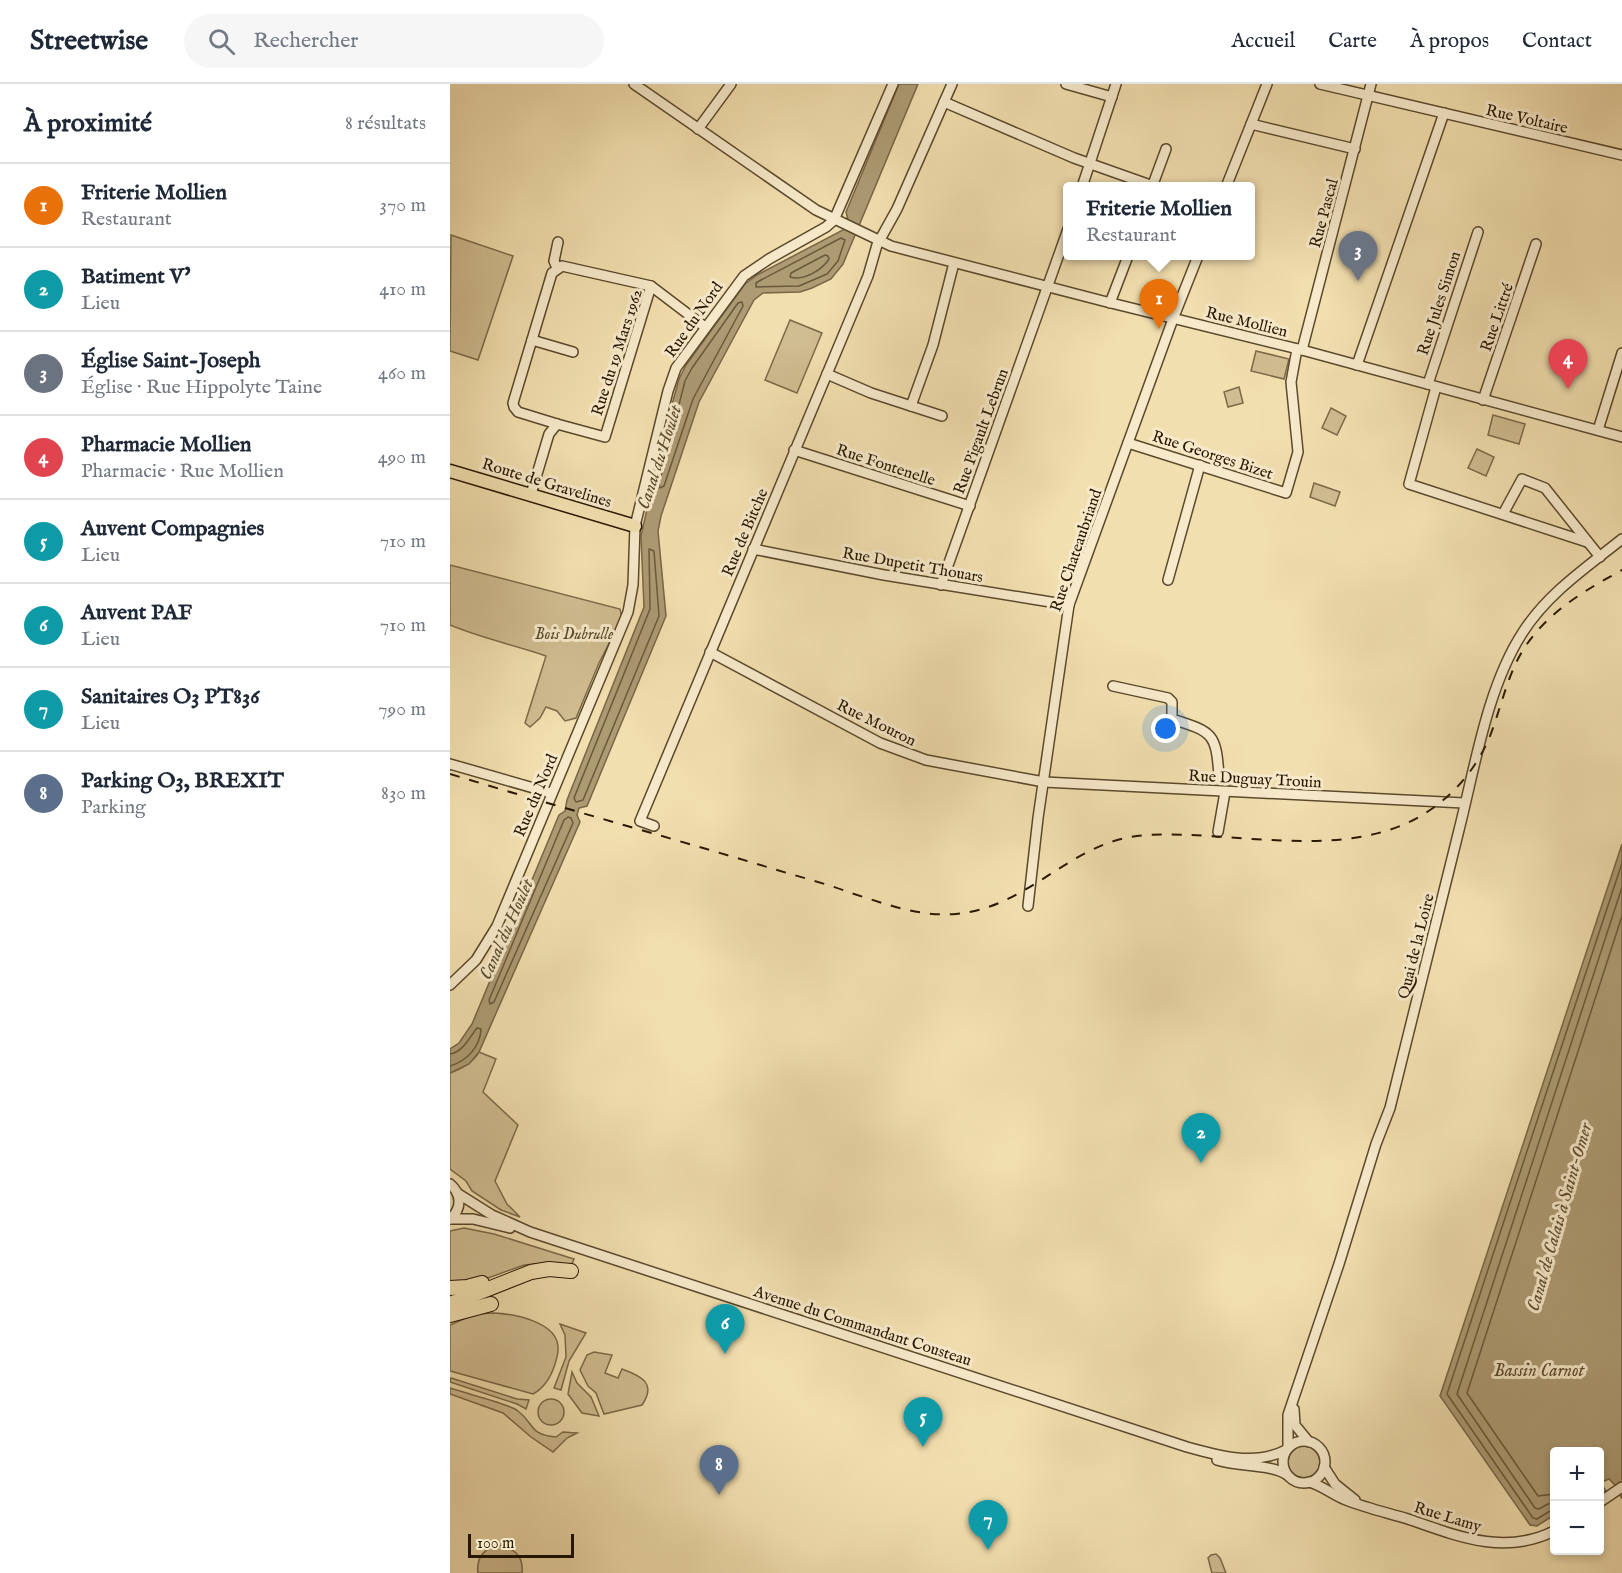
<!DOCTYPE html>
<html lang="fr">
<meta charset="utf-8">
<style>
:root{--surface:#fff;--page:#f6f6f7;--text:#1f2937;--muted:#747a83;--line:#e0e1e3;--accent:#0f766e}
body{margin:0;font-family:"IM FELL English",serif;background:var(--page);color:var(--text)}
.controls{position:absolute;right:18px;bottom:18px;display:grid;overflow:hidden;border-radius:6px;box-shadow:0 3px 9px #0003}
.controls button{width:54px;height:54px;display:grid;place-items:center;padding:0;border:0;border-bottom:2px solid var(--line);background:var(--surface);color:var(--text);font:30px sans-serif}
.scale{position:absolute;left:18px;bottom:15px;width:106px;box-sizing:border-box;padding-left:6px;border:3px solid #281700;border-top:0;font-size:16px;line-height:21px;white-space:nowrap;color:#281700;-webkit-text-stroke:4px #f7eacb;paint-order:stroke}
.you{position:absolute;left:716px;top:645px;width:21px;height:21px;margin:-15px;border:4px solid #fff;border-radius:50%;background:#1a73e8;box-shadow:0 0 0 9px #1a73e833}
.badge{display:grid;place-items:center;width:39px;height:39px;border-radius:50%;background:var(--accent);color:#fff;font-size:20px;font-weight:700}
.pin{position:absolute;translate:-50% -50px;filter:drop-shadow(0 2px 3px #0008)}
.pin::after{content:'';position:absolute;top:32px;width:21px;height:18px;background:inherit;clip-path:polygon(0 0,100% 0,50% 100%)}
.popup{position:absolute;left:613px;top:98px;width:192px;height:78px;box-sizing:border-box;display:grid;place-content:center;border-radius:6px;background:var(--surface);filter:drop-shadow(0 2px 4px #0005);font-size:20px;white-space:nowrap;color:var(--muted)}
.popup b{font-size:22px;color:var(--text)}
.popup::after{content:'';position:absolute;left:50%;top:100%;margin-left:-12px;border:12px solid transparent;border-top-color:var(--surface)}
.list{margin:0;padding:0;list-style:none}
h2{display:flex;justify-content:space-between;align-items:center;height:78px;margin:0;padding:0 24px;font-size:26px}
h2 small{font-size:20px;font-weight:400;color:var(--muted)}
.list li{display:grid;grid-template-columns:39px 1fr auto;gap:18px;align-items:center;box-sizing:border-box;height:84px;padding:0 24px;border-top:2px solid var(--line)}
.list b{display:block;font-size:22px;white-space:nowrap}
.list p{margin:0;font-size:20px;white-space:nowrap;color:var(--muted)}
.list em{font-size:20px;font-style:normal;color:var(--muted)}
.icon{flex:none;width:33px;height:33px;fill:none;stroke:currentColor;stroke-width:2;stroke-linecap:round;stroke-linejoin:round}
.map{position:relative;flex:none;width:1172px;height:1489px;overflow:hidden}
header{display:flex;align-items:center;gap:36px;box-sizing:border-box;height:84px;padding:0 30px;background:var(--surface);border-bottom:2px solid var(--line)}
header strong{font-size:28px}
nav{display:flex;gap:33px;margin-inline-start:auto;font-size:21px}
.search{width:420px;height:54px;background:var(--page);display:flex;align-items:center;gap:15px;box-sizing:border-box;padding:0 21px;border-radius:33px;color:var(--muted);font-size:22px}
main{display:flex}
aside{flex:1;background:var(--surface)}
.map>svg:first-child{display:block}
.green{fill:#d0bd91;stroke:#7c6a48;stroke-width:1.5}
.water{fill:#ad9b74;stroke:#786646;stroke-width:1.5}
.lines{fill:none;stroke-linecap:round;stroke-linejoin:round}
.shore{stroke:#6a593a;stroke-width:1.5}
.minor-casing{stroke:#5a492c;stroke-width:12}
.major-casing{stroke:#281700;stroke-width:15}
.highway-casing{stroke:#281700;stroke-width:16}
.minor{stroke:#f7eacb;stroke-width:9}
.major{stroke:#f2dfaf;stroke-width:12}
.highway{stroke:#f2dfaf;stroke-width:14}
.rail{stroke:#281700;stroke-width:2;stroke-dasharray:10 10;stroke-linecap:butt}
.labels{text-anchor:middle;stroke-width:6;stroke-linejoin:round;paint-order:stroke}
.street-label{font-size:16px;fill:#281700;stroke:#f7eacb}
.park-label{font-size:16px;font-style:italic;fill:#5a492c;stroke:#f7eacb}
.water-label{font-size:18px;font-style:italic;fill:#5d4c2e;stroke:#f7eacb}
</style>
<header>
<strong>Streetwise</strong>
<div class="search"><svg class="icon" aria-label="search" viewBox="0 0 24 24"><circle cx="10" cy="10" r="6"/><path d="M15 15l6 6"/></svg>Rechercher</div>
<nav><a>Accueil</a><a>Carte</a><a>À propos</a><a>Contact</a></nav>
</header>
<main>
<aside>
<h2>À proximité<small>8 résultats</small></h2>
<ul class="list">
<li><span class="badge" style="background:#e8710a">1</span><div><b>Friterie Mollien</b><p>Restaurant</p></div><em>370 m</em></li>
<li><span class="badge" style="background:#0f9aa8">2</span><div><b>Batiment V'</b><p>Lieu</p></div><em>410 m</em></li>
<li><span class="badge" style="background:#6b7280">3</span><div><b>Église Saint-Joseph</b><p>Église · Rue Hippolyte Taine</p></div><em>460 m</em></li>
<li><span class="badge" style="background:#e0444e">4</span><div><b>Pharmacie Mollien</b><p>Pharmacie · Rue Mollien</p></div><em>490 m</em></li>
<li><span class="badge" style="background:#0f9aa8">5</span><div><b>Auvent Compagnies</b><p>Lieu</p></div><em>710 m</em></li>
<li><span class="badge" style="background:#0f9aa8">6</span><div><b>Auvent PAF</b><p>Lieu</p></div><em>710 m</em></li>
<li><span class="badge" style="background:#0f9aa8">7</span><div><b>Sanitaires O3 PT836</b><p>Lieu</p></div><em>790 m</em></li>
<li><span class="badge" style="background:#5c6f8a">8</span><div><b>Parking O3, BREXIT</b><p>Parking</p></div><em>830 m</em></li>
</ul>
</aside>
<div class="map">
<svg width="1172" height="1489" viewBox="0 0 1172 1489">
<rect width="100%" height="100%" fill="#f2dfaf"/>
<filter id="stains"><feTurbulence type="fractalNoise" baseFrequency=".00333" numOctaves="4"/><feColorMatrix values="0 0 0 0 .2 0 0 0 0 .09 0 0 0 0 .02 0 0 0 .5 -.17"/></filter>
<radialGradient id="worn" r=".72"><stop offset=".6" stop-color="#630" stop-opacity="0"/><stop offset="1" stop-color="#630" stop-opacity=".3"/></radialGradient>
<!-- green -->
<g class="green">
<polygon points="1,151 63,172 28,276 0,267"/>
<polygon points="340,236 372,249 347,309 315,296"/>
<polygon points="806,267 839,275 834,295 801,287"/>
<polygon points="789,303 793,319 778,323 774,308"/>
<polygon points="881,324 896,332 887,351 872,344"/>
<polygon points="1043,331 1075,340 1069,360 1038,351"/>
<polygon points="1027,365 1044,373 1036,392 1018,384"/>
<polygon points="864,399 890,408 885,422 860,413"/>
<path d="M0 481 170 525 172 534 149 579 126 634 115 637 107 627 96 623 90 634 80 643 75 639 96 572C64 561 31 554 0 541Z"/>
<path d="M29 968 46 975 33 1008 68 1041 45 1097 57 1120 70 1133 51 1126 22 1107 16 1097 0 1085V989C11 985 23 978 29 968Z"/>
<polygon points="14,1144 44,1150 124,1175 122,1180 96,1179 74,1181 27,1198 0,1200 0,1147"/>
<path d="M44 1229C64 1230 110 1238 108 1266 108 1271 106 1276 105 1280 101 1293 94 1304 83 1310L0 1287V1241L25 1230Z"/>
<polygon points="110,1240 136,1249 119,1277 111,1306 104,1304 116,1273 115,1251"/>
<path d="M144 1268 162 1271 155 1289 168 1294 172 1285C191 1292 207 1299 192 1321L154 1330 146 1309 138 1302 130 1286 137 1271Z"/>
<polygon points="122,1288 127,1299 141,1313 149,1332 132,1329 118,1310"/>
<polygon points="1,1294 67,1315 79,1316 76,1325 67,1320 0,1298"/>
<path d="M0 1304C14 1309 60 1320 68 1327 85 1340 79 1351 106 1353L113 1348 127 1349 117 1354 103 1368 81 1353 53 1329 0 1310Z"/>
<circle cx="101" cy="1328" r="13"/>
<circle cx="854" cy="1378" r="16"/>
<path d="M46 1461C63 1462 74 1472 72 1489H28C26 1475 33 1466 46 1461Z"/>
<polygon points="766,1470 770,1474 776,1489 762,1489 758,1474 761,1471"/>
</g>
<!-- water -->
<g class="water">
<polygon points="449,0 468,0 393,180 381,195 362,204 350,208 313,209 304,216 249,318 211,432 208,447 216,532 137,722 129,724 127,731 130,738 29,968 19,980 0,989 0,965 9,959 22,940 109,731 115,727 117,716 194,523 191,452 213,353 229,295 236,281 295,200 307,191 393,146 398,136 396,128"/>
<polygon points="1172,760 1172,1415 1165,1401 1159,1395 1154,1397 1152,1401 1156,1407 1150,1411 1150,1368 1104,1368 1104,1431 1087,1442 1080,1441 990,1312"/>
</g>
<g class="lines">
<!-- shore -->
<g class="shore">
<polygon points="391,154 395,156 388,177 377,190 349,202 306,203 306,199 311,196"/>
<path d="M375 171 378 172 379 175C372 186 354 197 340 193L341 189Z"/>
<polygon points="292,218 293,222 243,315 214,402 210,404 209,400 235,297 242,284 288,219"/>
<polygon points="199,465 204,467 209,532 133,716 126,718 124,714 200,525"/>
<polygon points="118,733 121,734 123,739 44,918 40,920 39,916 114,736"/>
<path d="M0 970C13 968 19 954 27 944L31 945C30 963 17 977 0 982"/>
<polyline points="1104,1410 1088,1412 1017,1309 1172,832"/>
<polyline points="1104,1419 1098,1420 1089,1425 1085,1424 1007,1310 1172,803"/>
<polyline points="1104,1426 1100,1427 1087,1435 1083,1434 997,1310 1172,779"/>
</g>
<defs>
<g id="minor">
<polyline points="184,0 366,126 441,162 653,217 852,266 1172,353"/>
<polyline points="616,0 662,13"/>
<polyline points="870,0 1172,71"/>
<polyline points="494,18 624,74 703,102"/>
<polyline points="801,40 905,65"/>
<polyline points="248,45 281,0"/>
<polyline points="632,103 666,0"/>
<polyline points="702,103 716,65"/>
<polyline points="776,103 817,0"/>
<polyline points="107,184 104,177 108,158"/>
<polyline points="660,219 678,172"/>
<polyline points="82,256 123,268"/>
<polyline points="852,266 921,0"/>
<polyline points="907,281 994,29"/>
<polyline points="377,290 421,309 492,332"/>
<polyline points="978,300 1028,148"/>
<polyline points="986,303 959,400 1137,458"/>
<polyline points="1033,316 1086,160"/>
<polyline points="461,322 483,261 504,179"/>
<polyline points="107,340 68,328 64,323 63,319 102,189 112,182 201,202 255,243"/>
<polyline points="1148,346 1172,269"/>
<polyline points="678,359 836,409 848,368 841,298 847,265"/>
<polyline points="344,366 520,422"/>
<polyline points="81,410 99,350 107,340 155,353 201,202"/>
<polyline points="1053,430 1072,395 1095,404 1150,473"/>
<polyline points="303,465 434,491 619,521"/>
<polyline points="718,496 750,381"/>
<polyline points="491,501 618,145"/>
<polyline points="260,568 430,659 476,676 594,698 1014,719"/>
<path d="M663 602 718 614 722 618V635C763 648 766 649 769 692L776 697"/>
<polyline points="0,680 101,709"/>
<polyline points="204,742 190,737 418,192 427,161 447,125 502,0"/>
<polyline points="768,748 775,708"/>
<polyline points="578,822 588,734 619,521 723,235 748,172"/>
<polyline points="0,901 26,876 47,842 178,528 183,501 185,442 218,307 226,284 294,192 319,175 376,143 384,136 443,0"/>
<path d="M0 1100C12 1110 12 1125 0 1135"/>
<path d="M7 1109 42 1131 80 1148 737 1363C769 1372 805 1382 836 1366"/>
<polyline points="0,1135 23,1135 60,1144"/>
<polyline points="844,1325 845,1341 859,1358"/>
<circle cx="854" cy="1378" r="21"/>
<path d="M838 1364V1331L889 1180 926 1060 940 1024C963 931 986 838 1009 746 1025 683 1037 603 1073 548 1098 509 1137 483 1172 455"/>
<path d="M767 1376C788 1383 819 1380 836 1390"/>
<polyline points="874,1383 885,1400 905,1416"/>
<path d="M859 1398C873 1402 883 1411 896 1416 916 1424 938 1429 958 1435 1007 1452 1054 1472 1104 1447"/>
<polyline points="1150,1418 1172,1403"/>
</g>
<polyline id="major" points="0,387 185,442"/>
<g id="highway">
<polyline points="0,1204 17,1203 32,1199"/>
<polyline points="0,1220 81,1188 99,1185 121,1187"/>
<polyline points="0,1231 41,1220"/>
</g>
</defs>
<!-- minor casing -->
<use href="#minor" class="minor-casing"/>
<!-- major casing -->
<use href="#major" class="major-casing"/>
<!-- highway casing -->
<use href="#highway" class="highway-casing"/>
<!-- minor -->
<use href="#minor" class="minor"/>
<!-- major -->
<use href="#major" class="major"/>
<!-- highway -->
<use href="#highway" class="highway"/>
<!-- rail -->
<path class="rail" d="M0 690C112 724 225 755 337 789 358 795 380 801 401 809 436 820 469 833 506 830 582 823 621 755 697 751 786 746 902 780 980 726 1010 706 1033 675 1044 641 1053 615 1059 589 1073 566 1097 528 1134 507 1172 486"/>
</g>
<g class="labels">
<!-- street labels -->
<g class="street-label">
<text transform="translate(1077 34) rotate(13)" y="6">Rue Voltaire</text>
<text transform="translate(873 129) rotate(-75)" y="6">Rue Pascal</text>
<text transform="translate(988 219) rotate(-72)" y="6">Rue Jules Simon</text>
<text transform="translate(1046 233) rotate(-71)" y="6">Rue Littré</text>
<text transform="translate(243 235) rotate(-55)" y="6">Rue du Nord</text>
<text transform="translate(797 237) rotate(14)" y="6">Rue Mollien</text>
<text transform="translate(166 268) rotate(-72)" y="6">Rue du 19 Mars 1962</text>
<text transform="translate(530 347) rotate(-70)" y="6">Rue Pigault Lebrun</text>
<text transform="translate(763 370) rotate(18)" y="6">Rue Georges Bizet</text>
<text transform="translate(436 380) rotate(18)" y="6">Rue Fontenelle</text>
<text transform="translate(97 398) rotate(17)" y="6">Route de Gravelines</text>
<text transform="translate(294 448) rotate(-67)" y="6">Rue de Bitche</text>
<text transform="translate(625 466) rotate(-71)" y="6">Rue Chateaubriand</text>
<text transform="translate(463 480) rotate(10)" y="6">Rue Dupetit Thouars</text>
<text transform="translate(427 638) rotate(26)" y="6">Rue Mouron</text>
<text transform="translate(805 694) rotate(3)" y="6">Rue Duguay Trouin</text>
<text transform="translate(85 711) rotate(-67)" y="6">Rue du Nord</text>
<text transform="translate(965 862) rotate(-76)" y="6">Quai de la Loire</text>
<text transform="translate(413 1241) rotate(18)" y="6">Avenue du Commandant Cousteau</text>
<text transform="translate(998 1432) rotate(17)" y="6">Rue Lamy</text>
</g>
<!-- park labels -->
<g class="park-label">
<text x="124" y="555">Bois Dubrulle</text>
</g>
<!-- water labels -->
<g class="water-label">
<text transform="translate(209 373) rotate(-72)" y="6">Canal du Houlet</text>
<text transform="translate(56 845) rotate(-66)" y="6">Canal du Houlet</text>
<text transform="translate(1109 1133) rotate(-74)" y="6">Canal de Calais à Saint-Omer</text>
<text x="1089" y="1292">Bassin Carnot</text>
</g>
</g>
<rect width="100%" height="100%" filter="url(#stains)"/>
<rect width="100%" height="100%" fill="url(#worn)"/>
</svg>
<div class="controls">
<button>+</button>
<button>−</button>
</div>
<div class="scale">100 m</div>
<div class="you"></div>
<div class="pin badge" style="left:709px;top:245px;background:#e8710a">1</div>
<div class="popup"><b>Friterie Mollien</b>Restaurant</div>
<div class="pin badge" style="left:751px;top:1079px;background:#0f9aa8">2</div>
<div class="pin badge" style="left:908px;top:197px;background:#6b7280">3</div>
<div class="pin badge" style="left:1118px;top:305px;background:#e0444e">4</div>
<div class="pin badge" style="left:473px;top:1363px;background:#0f9aa8">5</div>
<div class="pin badge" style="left:275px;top:1270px;background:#0f9aa8">6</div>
<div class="pin badge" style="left:538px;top:1466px;background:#0f9aa8">7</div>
<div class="pin badge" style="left:269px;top:1411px;background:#5c6f8a">8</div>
</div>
</main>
